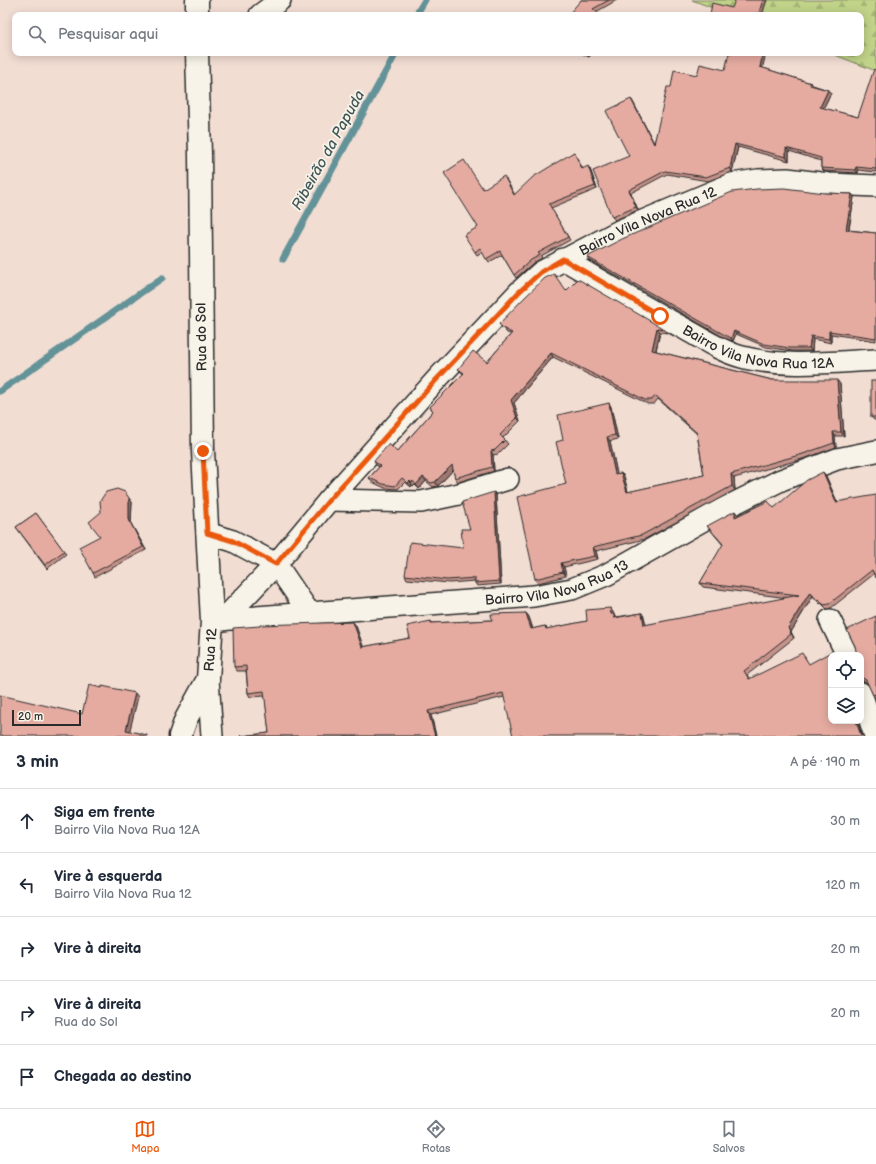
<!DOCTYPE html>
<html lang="pt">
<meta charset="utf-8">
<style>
:root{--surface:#fff;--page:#f2f2f3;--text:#1f2937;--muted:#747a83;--line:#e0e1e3;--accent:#ea580c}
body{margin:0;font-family:"Balsamiq Sans",sans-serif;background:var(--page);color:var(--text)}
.controls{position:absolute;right:12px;bottom:12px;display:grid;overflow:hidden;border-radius:8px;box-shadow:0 2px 10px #0003}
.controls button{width:36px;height:36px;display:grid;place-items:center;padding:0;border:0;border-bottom:1px solid var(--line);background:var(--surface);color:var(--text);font:20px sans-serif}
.scale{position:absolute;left:12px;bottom:10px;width:69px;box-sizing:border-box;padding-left:4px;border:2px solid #2b2b2b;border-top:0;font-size:11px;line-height:14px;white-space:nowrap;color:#2b2b2b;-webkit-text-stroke:3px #f7f3e8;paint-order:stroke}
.stop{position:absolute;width:12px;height:12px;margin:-9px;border:3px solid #ea580c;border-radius:50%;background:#fff}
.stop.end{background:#ea580c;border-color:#fff;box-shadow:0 1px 4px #0008}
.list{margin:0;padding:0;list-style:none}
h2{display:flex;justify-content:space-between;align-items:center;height:52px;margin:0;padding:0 16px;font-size:17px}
h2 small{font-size:13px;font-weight:400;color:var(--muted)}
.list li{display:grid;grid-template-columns:26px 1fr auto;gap:12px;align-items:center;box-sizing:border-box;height:64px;padding:0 16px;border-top:1px solid var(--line)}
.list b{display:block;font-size:15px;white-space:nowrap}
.list p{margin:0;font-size:13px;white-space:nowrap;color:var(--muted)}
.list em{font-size:13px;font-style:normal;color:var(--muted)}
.icon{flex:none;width:22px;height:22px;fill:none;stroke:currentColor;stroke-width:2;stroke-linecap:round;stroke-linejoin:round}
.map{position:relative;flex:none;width:876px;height:736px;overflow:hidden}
.search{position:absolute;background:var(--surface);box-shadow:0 2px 10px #0003;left:12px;right:12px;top:12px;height:44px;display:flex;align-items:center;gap:10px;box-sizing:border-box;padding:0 14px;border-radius:8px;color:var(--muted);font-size:15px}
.sheet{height:372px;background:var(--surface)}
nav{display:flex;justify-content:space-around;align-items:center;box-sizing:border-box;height:56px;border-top:1px solid var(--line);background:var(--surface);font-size:11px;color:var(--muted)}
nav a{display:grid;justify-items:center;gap:2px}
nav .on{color:var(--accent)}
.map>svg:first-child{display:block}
.forest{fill:url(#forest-firs);stroke:#767f5a}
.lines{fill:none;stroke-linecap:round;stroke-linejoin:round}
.stream{stroke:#639398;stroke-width:7}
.street-casing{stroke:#2b2b2b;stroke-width:24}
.secondary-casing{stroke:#2b2b2b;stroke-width:25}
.street{stroke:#f7f3e8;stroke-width:21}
.secondary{stroke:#f7f3e8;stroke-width:22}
.wall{fill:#c5938a;stroke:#2b2b2b}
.shaded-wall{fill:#a07871;stroke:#2b2b2b}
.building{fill:#e5aba1;stroke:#2b2b2b}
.route{stroke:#ea580c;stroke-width:5}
.labels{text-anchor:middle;stroke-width:3.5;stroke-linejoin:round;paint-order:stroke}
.street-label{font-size:14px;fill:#2b2b2b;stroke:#f7f3e8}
.water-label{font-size:15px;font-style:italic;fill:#425658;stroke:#f7f3e8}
</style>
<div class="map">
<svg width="876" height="736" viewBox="0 0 876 736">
<defs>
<pattern id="forest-firs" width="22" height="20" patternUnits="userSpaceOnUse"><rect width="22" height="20" fill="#c0d388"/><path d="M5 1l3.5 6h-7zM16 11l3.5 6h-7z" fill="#a5b576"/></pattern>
</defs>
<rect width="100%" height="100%" fill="#f2ddd3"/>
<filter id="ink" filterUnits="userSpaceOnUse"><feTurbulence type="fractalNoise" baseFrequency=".025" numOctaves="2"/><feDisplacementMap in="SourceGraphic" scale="8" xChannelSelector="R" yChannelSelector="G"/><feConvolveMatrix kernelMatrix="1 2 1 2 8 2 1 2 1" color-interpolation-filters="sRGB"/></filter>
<g filter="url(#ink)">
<!-- forest -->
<polygon class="forest" points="692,0 876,0 876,71 830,53 861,53 861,15 731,15"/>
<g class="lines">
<!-- stream -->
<g class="stream">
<polyline points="416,15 425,0"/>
<polyline points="283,259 396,53"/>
<polyline points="0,391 162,278"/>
</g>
<defs>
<g id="street">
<polyline points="260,15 280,0"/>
<path id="s1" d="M563 259C604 283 644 307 685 329 703 339 722 352 742 357 783 368 834 362 876 360"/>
<polyline points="329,500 421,502 459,494 508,479"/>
<polyline points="207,533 233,541 276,564 310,614"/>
<path id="s2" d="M218 620 534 596 572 589 606 575 721 510 781 480 837 459 876 451"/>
<path id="s3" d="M223 620 276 564 329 500 437 379 519 292 541 272 619 231 731 184 758 180 787 179 829 184 876 186"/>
<polyline points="830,620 847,655"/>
<polyline points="208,679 212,736"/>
<polyline points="861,693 875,736"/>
</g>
<g id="secondary">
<polyline points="197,0 197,15"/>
<path id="s4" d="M180 736 186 719 208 679 212 621 203 451 200 154 197 53"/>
</g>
</defs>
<!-- street casing -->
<use href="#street" class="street-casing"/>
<!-- secondary casing -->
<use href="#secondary" class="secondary-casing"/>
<!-- street -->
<use href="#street" class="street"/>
<!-- secondary -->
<use href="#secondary" class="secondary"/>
</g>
<!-- wall -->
<g class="wall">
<polygon points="581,0 617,0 596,12"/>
<polygon points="581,53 593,53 589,57"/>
<polygon points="763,68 811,83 813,85 828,90 831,93 823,108 858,117 876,70 876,172 858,170 858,173 824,171 821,168 821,161 789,151 789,161 738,147 732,172 708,181 667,174 631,193 638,210 615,220 612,217 629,156 631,99 633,102 654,143 671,87 697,75 725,70"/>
<polygon points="574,152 583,169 590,169 597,189 551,208 570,240 541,256 542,258 533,263 516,278 502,255 489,262 482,252 477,255 475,252 483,189 506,179 515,195"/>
<polygon points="825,193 852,194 854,197 849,230 876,233 876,341 831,334 831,343 813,339 812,351 793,351 766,347 736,334 733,341 725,338 589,260 587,257"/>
<polygon points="566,291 664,329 667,333 660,332 656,351 772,380 840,384 844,436 835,436 836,447 806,458 734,478 735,490 645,539 596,551 598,559 564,567 566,576 538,583 535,579 566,484 563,440 609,403 611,407 618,439 610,441 617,474 624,476 628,492 704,475 697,434 658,399 654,404 648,404 553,357 514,403 520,421 503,438 508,444 498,454 493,455 494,471 458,482 455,478 453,470 438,486 433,487 426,481 419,489 415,485 414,486 412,485 411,487 405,482 398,489 385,488 372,482 369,478 379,467 376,465 374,461 397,452 433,411 430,407 463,374 458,369 487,362 511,334 507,333 499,324"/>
<polygon points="876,381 876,420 874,420 871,417"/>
<polygon points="826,476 837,502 874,574 831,608 827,609 821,603 820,604 813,596 791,632 794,638 747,675 750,679 805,657 831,721 504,697 431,715 436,736 241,736 269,733 265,696 250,697 248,693 246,671 237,671 234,667 353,622 356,626 363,647 410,638 431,621 432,623 492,620 526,613 529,617 533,629 545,626 548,629 587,621 613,612 613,614 616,617 642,613 644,617 646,625 788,598 703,587 700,583 723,545 707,526 738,515 738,516 774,508"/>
<polygon points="494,492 496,495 501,584 477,586 475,583 475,581 449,583 407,579 405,575 463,548 470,529"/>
<polygon points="132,502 131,524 146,550 95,577 93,573 100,536 101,512"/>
<polygon points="36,513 66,554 47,569 16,527"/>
<polygon points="876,616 876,699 873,695 868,684 864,681 861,681 861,655"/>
</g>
<!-- shaded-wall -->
<g class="shaded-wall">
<polygon points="763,0 767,0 762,15 758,15"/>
<polygon points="588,53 593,53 589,57 587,54"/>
<polygon points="763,53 766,53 762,70 760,67"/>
<polygon points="828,90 831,93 822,111 820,107"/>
<polygon points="631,99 633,102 656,148 654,144"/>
<polygon points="735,144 738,147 732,172 730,168"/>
<polygon points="786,148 789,151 789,161 786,157"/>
<polygon points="588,166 590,169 597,189 595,186"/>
<polygon points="856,167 858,170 858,173 855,170"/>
<polygon points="629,190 631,193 638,210 636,207"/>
<polygon points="852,194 854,197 848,233 846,230"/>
<polygon points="657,328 660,332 655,354 652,350"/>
<polygon points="734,331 736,334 733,341 731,338"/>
<polygon points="829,331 831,334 831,343 829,339"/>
<polygon points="811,336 813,339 812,351 809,348"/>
<polygon points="551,353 553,357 514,403 520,421 517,418 511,400"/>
<polygon points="837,380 840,384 844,436 841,432"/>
<polygon points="609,403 611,407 618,439 615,435"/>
<polygon points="833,432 835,436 836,447 834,443"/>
<polygon points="607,437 610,441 618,478 615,474"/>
<polygon points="491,451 493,455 494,471 492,467"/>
<polygon points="452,465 454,469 438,486 435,482"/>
<polygon points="823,472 826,476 839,506 836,502"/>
<polygon points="621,473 624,476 629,496 627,492"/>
<polygon points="731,474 734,478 735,490 732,486"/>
<polygon points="423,477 426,481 419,489 416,485"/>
<polygon points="410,481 412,485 411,487 408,483"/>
<polygon points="494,492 496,495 501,584 499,581"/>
<polygon points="129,498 132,502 131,524 146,550 129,520"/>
<polygon points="735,511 738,515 738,521 735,517"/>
<polygon points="593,547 596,551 598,559 595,556"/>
<polygon points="561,563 564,567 566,576 563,572"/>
<polygon points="810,592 813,596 791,632 794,638 788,628"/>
<polygon points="610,608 613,612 614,617 614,614 616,618 617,622 611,614"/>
<polygon points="526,613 529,617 534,633 531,629"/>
<polygon points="642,613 644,617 647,629 644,625"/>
<polygon points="353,622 356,626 365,651 362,647"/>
<polygon points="135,693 138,697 129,734 126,730"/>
<polygon points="428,711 431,715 436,736 435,736"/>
<polygon points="856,721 858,721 862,736 861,736"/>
</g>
<!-- building -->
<g class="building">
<polygon points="581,0 609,0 593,9 600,15 568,15"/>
<polygon points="735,0 763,0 758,15 710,15 712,3 732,8"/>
<polygon points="729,53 763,53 760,67 811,83 810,85 828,90 820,107 858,117 874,69 876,70 876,169 856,167 855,170 821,168 821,158 786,148 786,157 735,144 730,168 706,177 665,171 629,190 636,207 612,217 593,171 629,156 606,111 631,99 654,144 667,87 671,87 674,70 697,75 700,64 725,70"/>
<polygon points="574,152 582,169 588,166 595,186 549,204 568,237 538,253 540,255 531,260 514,275 500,251 486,259 480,248 475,252 464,235 478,227 444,173 464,160 483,189 504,176 514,195 533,177"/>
<polygon points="784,188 825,193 852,194 846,230 876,233 876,338 829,331 829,339 811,336 809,348 790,348 764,344 734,331 731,338 723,334 587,257 622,239 732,192 757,189"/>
<polygon points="554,274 566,291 578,279 664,329 657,328 652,350 772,380 837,380 841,432 833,432 834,443 803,454 731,474 732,486 642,535 593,547 595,556 561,563 563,572 535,579 517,497 566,484 556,442 563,440 558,415 609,403 615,435 607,437 615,474 621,473 627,492 704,475 697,433 656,396 651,400 645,400 551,353 511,400 517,418 500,435 505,440 495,450 491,451 492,467 455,478 452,465 435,482 431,483 423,477 416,485 413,481 412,483 410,481 408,483 402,478 395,486 383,484 369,478 380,466 374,461 389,444 397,452 433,411 430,407 464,373 458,369 473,351 487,362 512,333 504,329 499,324 525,297 545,278"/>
<rect x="871" y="381" width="5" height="36"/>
<polygon points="823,472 836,502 876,495 876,578 872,570 829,604 824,605 819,599 817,600 810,592 788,628 791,634 744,671 749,679 802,653 809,664 831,652 834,655 831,655 831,721 856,721 861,736 513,736 503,693 428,711 435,736 241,736 269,733 264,691 248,693 246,666 234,667 233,628 260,626 260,625 353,622 362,647 410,638 407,626 431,621 431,623 492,620 491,614 526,613 531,629 545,626 546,629 587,621 586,610 610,608 611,614 614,614 614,618 642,613 644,625 799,595 700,583 723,544 707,526 735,511 735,517 768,501 774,508 807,480"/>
<polygon points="117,489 125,492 129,498 129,520 143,547 93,573 79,547 100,536 89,522 101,512 100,501 106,492"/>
<polygon points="494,492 499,581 475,583 475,578 447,580 405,575 410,542 463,548 461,529 470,529 462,502"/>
<polygon points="36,513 64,551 45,565 16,527"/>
<polygon points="876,616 876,694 873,695 866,680 861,677 861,655 855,655 856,651 855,646 847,630"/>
<polygon points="89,685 102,688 102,686 135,693 126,730 147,735 147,736 0,736 0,695 82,714"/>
</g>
</g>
<g class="lines" filter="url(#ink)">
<!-- route -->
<polyline class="route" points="203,451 207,533 233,541 276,564 329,500 437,379 487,326 519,292 541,272 563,259 660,316"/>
</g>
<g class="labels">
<!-- street labels -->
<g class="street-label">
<text dy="5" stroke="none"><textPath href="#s3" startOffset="590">Bairro Vila Nova Rua 12</textPath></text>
<text transform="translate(201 337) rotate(-91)" y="5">Rua do Sol</text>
<text dy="5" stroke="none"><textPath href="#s1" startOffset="218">Bairro Vila Nova Rua 12A</textPath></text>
<text dy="5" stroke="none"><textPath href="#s2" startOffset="342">Bairro Vila Nova Rua 13</textPath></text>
<text dy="5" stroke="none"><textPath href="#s4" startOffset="93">Rua 12</textPath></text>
</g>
<!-- water labels -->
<g class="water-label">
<text transform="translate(328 150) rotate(-61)" y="5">Ribeirão da Papuda</text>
</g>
</g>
</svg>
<div class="controls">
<button><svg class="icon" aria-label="locate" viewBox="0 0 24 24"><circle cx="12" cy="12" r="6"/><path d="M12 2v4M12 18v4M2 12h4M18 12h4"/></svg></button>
<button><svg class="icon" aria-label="layers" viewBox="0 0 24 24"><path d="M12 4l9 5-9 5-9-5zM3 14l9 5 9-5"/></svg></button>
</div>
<div class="scale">20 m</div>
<div class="stop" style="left:660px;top:316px"></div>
<div class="stop end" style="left:203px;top:451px"></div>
<div class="search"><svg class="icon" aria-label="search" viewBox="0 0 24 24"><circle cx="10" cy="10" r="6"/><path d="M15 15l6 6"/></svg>Pesquisar aqui</div>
</div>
<section class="sheet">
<h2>3 min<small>A pé · 190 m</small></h2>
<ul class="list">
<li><svg class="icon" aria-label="ahead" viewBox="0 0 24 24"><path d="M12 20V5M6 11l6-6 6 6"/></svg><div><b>Siga em frente</b><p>Bairro Vila Nova Rua 12A</p></div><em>30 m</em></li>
<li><svg class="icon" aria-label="left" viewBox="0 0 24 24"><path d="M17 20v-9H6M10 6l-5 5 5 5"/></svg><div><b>Vire à esquerda</b><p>Bairro Vila Nova Rua 12</p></div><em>120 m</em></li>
<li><svg class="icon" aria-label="right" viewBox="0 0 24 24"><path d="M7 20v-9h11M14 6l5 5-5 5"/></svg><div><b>Vire à direita</b></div><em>20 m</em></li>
<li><svg class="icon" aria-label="right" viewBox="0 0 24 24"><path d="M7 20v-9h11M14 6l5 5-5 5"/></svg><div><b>Vire à direita</b><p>Rua do Sol</p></div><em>20 m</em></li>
<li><svg class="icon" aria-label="arrive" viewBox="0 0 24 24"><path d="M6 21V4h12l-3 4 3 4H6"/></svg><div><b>Chegada ao destino</b></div></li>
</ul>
</section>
<nav>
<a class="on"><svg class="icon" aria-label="map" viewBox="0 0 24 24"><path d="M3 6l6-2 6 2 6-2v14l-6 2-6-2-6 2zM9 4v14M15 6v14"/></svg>Mapa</a>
<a><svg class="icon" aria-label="directions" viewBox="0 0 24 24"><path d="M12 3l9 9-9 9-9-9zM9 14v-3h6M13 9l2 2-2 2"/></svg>Rotas</a>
<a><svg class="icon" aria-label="saved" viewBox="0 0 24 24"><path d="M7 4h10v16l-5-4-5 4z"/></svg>Salvos</a>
</nav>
